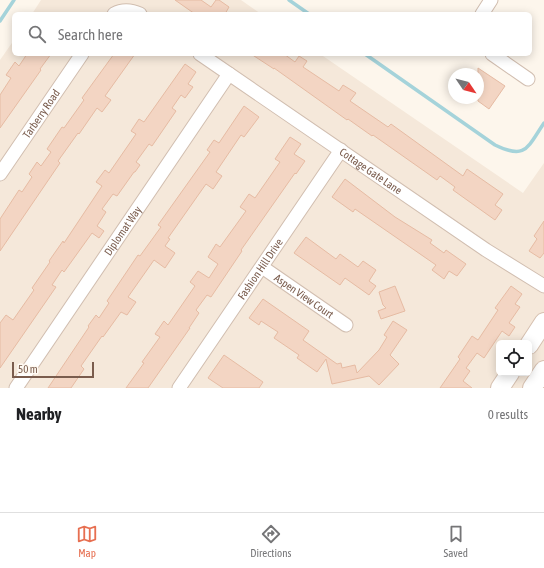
<!DOCTYPE html>
<style>
:root{--surface:#fff;--page:#f2f2f2;--text:#202124;--muted:#757577;--line:#e0e0e0;--accent:#e76f51}
body{margin:0;font-family:"Asap Condensed",sans-serif;background:var(--page);color:var(--text)}
.controls{position:absolute;right:12px;bottom:12px;display:grid;overflow:hidden;border-radius:6px;box-shadow:0 2px 10px #0003}
.controls button{width:36px;height:36px;display:grid;place-items:center;padding:0;border:0;border-bottom:1px solid var(--line);background:var(--surface);color:var(--text);font:20px sans-serif}
.compass{position:absolute;left:448px;top:68px;width:36px;height:36px;border-radius:50%;background:var(--surface);box-shadow:0 2px 10px #0003;rotate:125deg}
.scale{position:absolute;left:12px;bottom:10px;width:82px;box-sizing:border-box;padding-left:4px;border:2px solid #7a5c4d;border-top:0;font-size:11px;line-height:14px;white-space:nowrap;color:#7a5c4d;-webkit-text-stroke:3px #fffaf3;paint-order:stroke}
.list{margin:0;padding:0;list-style:none}
h2{display:flex;justify-content:space-between;align-items:center;height:52px;margin:0;padding:0 16px;font-size:17px}
h2 small{font-size:13px;font-weight:400;color:var(--muted)}
.icon{flex:none;width:22px;height:22px;fill:none;stroke:currentColor;stroke-width:2;stroke-linecap:round;stroke-linejoin:round}
.map{position:relative;flex:none;width:544px;height:388px;overflow:hidden}
.search{position:absolute;background:var(--surface);box-shadow:0 2px 10px #0003;left:12px;right:12px;top:12px;height:44px;display:flex;align-items:center;gap:10px;box-sizing:border-box;padding:0 14px;border-radius:6px;color:var(--muted);font-size:15px}
.sheet{height:124px;background:var(--surface)}
nav{display:flex;justify-content:space-around;align-items:center;box-sizing:border-box;height:56px;border-top:1px solid var(--line);background:var(--surface);font-size:11px;color:var(--muted)}
nav a{display:grid;justify-items:center;gap:2px}
nav .on{color:var(--accent)}
.map>svg:first-child{display:block}
.residential{fill:#f5e8da;fill-rule:evenodd}
.lines{fill:none;stroke-linecap:round;stroke-linejoin:round}
.stream{stroke:#a5d3da;stroke-width:3.5}
.building{fill:#f3d5c3;stroke:#e6bba3}
.street-casing{stroke:#d1beb0;stroke-width:15}
.secondary-casing{stroke:#d6c0b0;stroke-width:20}
.street{stroke:#fff;stroke-width:13}
.secondary{stroke:#fff;stroke-width:18}
.labels{text-anchor:middle;stroke-width:3;stroke-linejoin:round;paint-order:stroke}
.street-label{font-size:11px;fill:#7a5c4d;stroke:#fffaf3}
</style>
<div class="map">
<svg width="544" height="388" viewBox="0 0 544 388">
<rect width="100%" height="100%" fill="#fdf6ec"/>
<!-- residential -->
<g class="residential">
<polygon points="41,0 241,0 261,14 32,14"/>
<path d="M14 40V54H320L523 193 544 163V388H0V60ZM499 343H529V373H499Z"/>
</g>
<g class="lines">
<!-- stream -->
<g class="stream">
<polyline points="289,0 309,14"/>
<polyline points="0,21 14,0"/>
<path d="M365 54 495 145C526 160 527 148 544 123"/>
</g>
</g>
<!-- building -->
<g class="building">
<polygon points="175,0 201,0 211,7 216,0 219,0 229,7 225,14 195,14"/>
<polygon points="27,54 51,54 40,69 41,70 0,128 0,95 11,78 6,75 15,62 19,66"/>
<polygon points="114,54 135,54 105,96 111,100 102,112 97,108 79,134 78,133 58,161 60,163 0,251 0,219 19,190 22,192 32,177 29,174 37,162 41,166 51,152 47,149 62,127 64,128 84,100 82,98"/>
<polygon points="251,54 284,54 295,62 299,56 307,61 303,67 339,91 343,85 356,93 350,101 388,127 391,124 463,176 467,169 503,194 495,205 502,210 495,220 453,190 455,187 440,176 437,180 373,135 372,136 348,119 347,120 274,68 274,69"/>
<polygon points="185,64 196,72 188,84 193,87 185,98 181,95 172,108 176,111 152,146 149,144 136,162 140,165 135,172 134,172 117,196 113,194 102,209 106,212 97,226 104,231 99,238 92,233 64,272 62,270 52,285 56,287 0,368 0,323 6,315 13,320 34,290 32,288 50,262 49,261 63,241 64,243 102,186 96,182 105,170 109,173 136,134 131,131 139,119 144,122"/>
<polygon points="478,68 505,86 489,109 478,101"/>
<polygon points="244,106 259,117 244,137 241,135 216,172 222,176 213,189 206,184 168,238 170,239 165,246 175,253 165,268 154,260 128,297 136,302 127,315 121,312 103,337 102,336 81,366 84,369 71,388 48,388 89,327 88,326 96,315 99,318 109,303 107,301 138,255 140,256 161,227 158,225 210,152 207,150 214,140 219,143"/>
<polygon points="290,137 301,144 294,154 305,161 296,174 295,173 241,250 242,251 211,297 207,295 196,310 199,313 189,328 190,328 148,388 126,388 144,363 142,362 160,337 155,334 164,321 168,325 195,286 190,282 198,271 209,278 218,264 208,257 216,244 220,247 246,211 240,207 249,194 255,198 280,162 275,159"/>
<polygon points="345,179 395,217 432,240 430,243 444,253 446,250 466,264 457,276 449,271 444,279 432,270 436,265 355,209 353,212 332,197"/>
<polygon points="544,221 544,253 540,258 529,251 537,239 534,236"/>
<polygon points="306,237 336,259 340,254 358,267 363,261 376,270 369,281 376,286 369,295 345,278 340,285 294,253"/>
<polygon points="395,286 405,311 381,319 378,311 386,308 383,305 379,292"/>
<polygon points="511,286 522,294 515,304 520,307 509,323 515,327 509,336 502,331 484,358 477,353 466,368 470,371 463,381 472,388 440,388 460,359 458,357 472,336 478,340 498,310 495,308"/>
<polygon points="263,299 309,331 303,340 337,364 341,363 342,368 355,365 357,373 379,350 387,337 384,335 393,321 407,330 390,355 399,364 379,385 369,376 332,384 326,359 317,372 297,358 299,355 274,338 278,332 261,321 259,325 249,318"/>
<polygon points="224,355 263,382 259,388 223,388 208,378"/>
</g>
<g class="lines">
<defs>
<g id="street">
<path d="M114 14C123 9 131 10 140 14"/>
<polyline points="482,14 491,0"/>
<path id="s1" d="M200 54 486 250 544 286"/>
<polyline points="492,54 528,79"/>
<path id="s2" d="M0 174 82 54"/>
<path id="s3" d="M262 267 346 325"/>
<path id="s4" d="M16 388 229 74"/>
<path id="s5" d="M179 388 341 150"/>
</g>
<g id="secondary">
<polyline points="529,345 544,322"/>
<polyline points="500,388 510,373"/>
<polyline points="532,388 544,370"/>
</g>
</defs>
<!-- street casing -->
<use href="#street" class="street-casing"/>
<!-- secondary casing -->
<use href="#secondary" class="secondary-casing"/>
<!-- street -->
<use href="#street" class="street"/>
<!-- secondary -->
<use href="#secondary" class="secondary"/>
</g>
<g class="labels">
<!-- street labels -->
<g class="street-label">
<text dy="4" stroke="none"><textPath href="#s2" startOffset="73">Tarberry Road</textPath></text>
<text dy="4" stroke="none"><textPath href="#s1" startOffset="207">Cottage Gate Lane</textPath></text>
<text dy="4" stroke="none"><textPath href="#s4" startOffset="190">Diplomat Way</textPath></text>
<text dy="4" stroke="none"><textPath href="#s5" startOffset="144">Fashion Hill Drive</textPath></text>
<text dy="4" stroke="none"><textPath href="#s3" startOffset="51">Aspen View Court</textPath></text>
</g>
</g>
</svg>
<div class="controls">
<button><svg class="icon" aria-label="locate" viewBox="0 0 24 24"><circle cx="12" cy="12" r="6"/><path d="M12 2v4M12 18v4M2 12h4M18 12h4"/></svg></button>
</div>
<svg class="compass" viewBox="-18 -18 36 36"><path d="M0-13l5 13h-10z" fill="#e53935"/><path d="M0 13l5-13h-10z" fill="#757577"/></svg>
<div class="scale">50 m</div>
<div class="search"><svg class="icon" aria-label="search" viewBox="0 0 24 24"><circle cx="10" cy="10" r="6"/><path d="M15 15l6 6"/></svg>Search here</div>
</div>
<section class="sheet">
<h2>Nearby<small>0 results</small></h2>
<ul class="list">
</ul>
</section>
<nav>
<a class="on"><svg class="icon" aria-label="map" viewBox="0 0 24 24"><path d="M3 6l6-2 6 2 6-2v14l-6 2-6-2-6 2zM9 4v14M15 6v14"/></svg>Map</a>
<a><svg class="icon" aria-label="directions" viewBox="0 0 24 24"><path d="M12 3l9 9-9 9-9-9zM9 14v-3h6M13 9l2 2-2 2"/></svg>Directions</a>
<a><svg class="icon" aria-label="saved" viewBox="0 0 24 24"><path d="M7 4h10v16l-5-4-5 4z"/></svg>Saved</a>
</nav>
